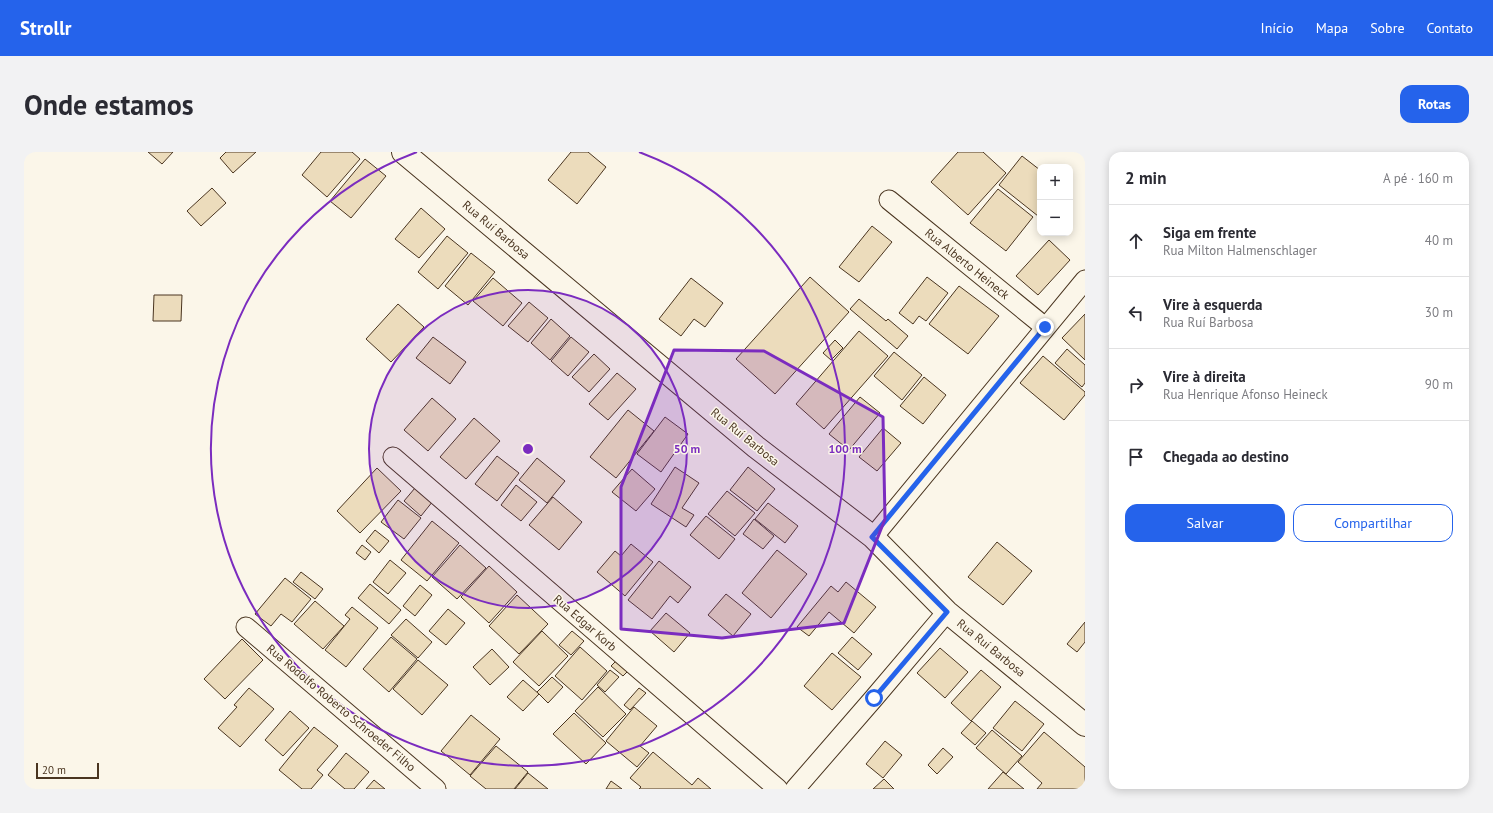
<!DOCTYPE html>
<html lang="pt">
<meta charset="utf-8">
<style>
:root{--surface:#fff;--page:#f2f2f3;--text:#2b2b33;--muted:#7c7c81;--line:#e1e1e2;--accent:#2563eb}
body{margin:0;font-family:"PT Sans",sans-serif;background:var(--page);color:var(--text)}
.controls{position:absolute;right:12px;top:12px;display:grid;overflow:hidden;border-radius:8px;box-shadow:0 2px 10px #0003}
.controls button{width:36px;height:36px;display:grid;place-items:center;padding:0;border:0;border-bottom:1px solid var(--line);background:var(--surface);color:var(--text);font:20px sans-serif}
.scale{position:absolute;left:12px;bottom:10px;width:63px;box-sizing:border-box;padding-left:4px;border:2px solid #4a3520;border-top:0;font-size:11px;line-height:14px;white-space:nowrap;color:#4a3520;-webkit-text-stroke:3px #fbf6e9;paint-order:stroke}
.stop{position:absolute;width:12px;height:12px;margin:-9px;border:3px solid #2563eb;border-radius:50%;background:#fff}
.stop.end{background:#2563eb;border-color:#fff;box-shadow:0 1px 4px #0008}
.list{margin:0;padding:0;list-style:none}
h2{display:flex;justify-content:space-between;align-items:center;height:52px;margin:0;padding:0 16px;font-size:17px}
h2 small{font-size:13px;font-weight:400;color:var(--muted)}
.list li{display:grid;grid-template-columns:26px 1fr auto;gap:12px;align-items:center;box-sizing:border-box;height:72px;padding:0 16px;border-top:1px solid var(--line)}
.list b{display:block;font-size:15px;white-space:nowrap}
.list p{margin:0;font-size:13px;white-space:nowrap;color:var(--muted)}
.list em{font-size:13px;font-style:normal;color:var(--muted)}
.actions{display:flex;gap:8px;padding:12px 16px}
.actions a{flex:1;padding:9px 0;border:1px solid var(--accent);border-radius:12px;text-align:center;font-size:14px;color:var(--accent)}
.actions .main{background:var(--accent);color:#fff}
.icon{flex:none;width:22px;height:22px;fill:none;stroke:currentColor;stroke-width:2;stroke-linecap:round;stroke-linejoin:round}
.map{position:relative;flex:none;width:1061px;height:637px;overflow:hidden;border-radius:12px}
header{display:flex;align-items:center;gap:24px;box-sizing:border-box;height:56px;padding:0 20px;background:var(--accent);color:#fff}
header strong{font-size:19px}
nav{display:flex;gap:22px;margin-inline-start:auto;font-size:14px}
.intro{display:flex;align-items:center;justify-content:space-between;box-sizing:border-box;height:96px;padding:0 24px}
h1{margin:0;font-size:28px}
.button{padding:10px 18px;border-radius:12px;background:var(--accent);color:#fff;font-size:14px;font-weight:700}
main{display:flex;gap:24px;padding:0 24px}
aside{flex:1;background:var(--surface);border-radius:12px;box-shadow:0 2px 10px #0003}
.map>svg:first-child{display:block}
.building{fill:#ecdcbc;stroke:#4a3520}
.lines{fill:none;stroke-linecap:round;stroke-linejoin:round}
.street-casing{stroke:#4a3520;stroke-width:21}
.secondary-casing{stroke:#4a3520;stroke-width:24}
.street{stroke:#fbf6e9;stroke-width:19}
.secondary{stroke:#fbf6e9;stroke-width:22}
.route{stroke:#2563eb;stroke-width:5}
.marked{fill:#7b2cbf;fill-opacity:0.2;stroke:#7b2cbf;stroke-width:3;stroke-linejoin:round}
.ring{fill:none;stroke:#7b2cbf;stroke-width:2}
.labels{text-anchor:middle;stroke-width:3;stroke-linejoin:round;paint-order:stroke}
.street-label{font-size:12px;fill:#4a3520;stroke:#fbf6e9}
.centre{fill:#7b2cbf;stroke:#fbf6e9;stroke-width:2}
.ring-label{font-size:12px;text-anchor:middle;font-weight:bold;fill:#7b2cbf;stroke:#fbf6e9;stroke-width:3;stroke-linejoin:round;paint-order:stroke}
</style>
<header>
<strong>Strollr</strong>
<nav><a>Início</a><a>Mapa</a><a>Sobre</a><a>Contato</a></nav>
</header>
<div class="intro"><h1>Onde estamos</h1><a class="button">Rotas</a></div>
<main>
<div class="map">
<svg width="1061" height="637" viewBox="0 0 1061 637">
<rect width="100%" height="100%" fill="#fbf6e9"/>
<!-- building -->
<g class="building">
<polygon points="124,0 149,0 138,12"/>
<polygon points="202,0 232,0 209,21 196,6"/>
<polygon points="297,0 328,0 336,7 303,45 278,23"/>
<polygon points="547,0 564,0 582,15 553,52 524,28"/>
<polygon points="934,0 959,0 982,21 944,63 907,30"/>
<polygon points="998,4 1016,18 1016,62 1014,64 975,33"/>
<polygon points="341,7 362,24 327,66 306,49"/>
<polygon points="188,36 202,51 177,74 163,59"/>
<polygon points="974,37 1009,65 982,99 946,71"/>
<polygon points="397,56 421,77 395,106 371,87"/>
<polygon points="848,74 868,90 835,130 815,115"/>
<polygon points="423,84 444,101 414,137 394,120"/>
<polygon points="1025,88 1046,108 1014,143 992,124"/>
<polygon points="447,101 471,120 444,153 421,134"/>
<polygon points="786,125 825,160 751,242 712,207"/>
<polygon points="903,125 924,141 902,169 895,164 889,172 875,161"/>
<polygon points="469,126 498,151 479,174 449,149"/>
<polygon points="667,126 699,151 681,175 670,167 657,184 635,167"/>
<polygon points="935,134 975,164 944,202 905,172"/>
<polygon points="130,143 158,143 157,169 129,169"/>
<polygon points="835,147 862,169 864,167 884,184 873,197 826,157"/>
<polygon points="505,150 524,166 504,190 484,174"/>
<polygon points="374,152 400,175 367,210 342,187"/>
<polygon points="1061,162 1061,208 1038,186"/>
<polygon points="527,167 546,184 526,208 507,191"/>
<polygon points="835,179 864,204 800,277 772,252"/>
<polygon points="409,185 442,210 426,232 392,206"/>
<polygon points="547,185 565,200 544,224 527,209"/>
<polygon points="811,188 819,196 807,208 799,201"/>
<polygon points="1043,197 1061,213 1061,231 1058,235 1031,211"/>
<polygon points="870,200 898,223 878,248 850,224"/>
<polygon points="570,202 586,217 565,240 548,225"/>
<polygon points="1019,204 1061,240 1061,243 1040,268 996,231"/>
<polygon points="593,221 612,237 584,268 565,252"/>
<polygon points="900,225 922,243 899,272 876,254"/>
<polygon points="836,245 856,261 825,298 805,282"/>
<polygon points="408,246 432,267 404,299 380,278"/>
<polygon points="604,258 630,279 592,326 566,305"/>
<polygon points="641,265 664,282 637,320 613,302"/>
<polygon points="450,266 476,289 442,327 416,305"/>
<polygon points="859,276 877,291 853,319 835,305"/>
<polygon points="473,304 495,321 473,349 451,332"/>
<polygon points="513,306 541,329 523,351 495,328"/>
<polygon points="651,315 675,331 658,356 670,363 662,375 627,352"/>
<polygon points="724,315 751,337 733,359 706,338"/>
<polygon points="353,316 377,339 336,381 313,359"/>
<polygon points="608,317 631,337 612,359 588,340"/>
<polygon points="492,333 513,350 497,369 477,353"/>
<polygon points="391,336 409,349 397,364 380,349"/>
<polygon points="703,339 731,361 711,384 684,362"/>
<polygon points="529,345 558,370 535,398 505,373"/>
<polygon points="374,348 397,366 380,387 357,370"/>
<polygon points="744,351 774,374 761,391 731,367"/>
<polygon points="682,364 711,387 695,407 666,383"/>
<polygon points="730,367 750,384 739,397 719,382"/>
<polygon points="408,369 435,391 403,429 377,408"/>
<polygon points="351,378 365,389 355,401 342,389"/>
<polygon points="973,390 1008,419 979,453 944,425"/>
<polygon points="607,392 629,410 601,444 573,420 591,399 597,404"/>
<polygon points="338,393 347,400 341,408 332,401"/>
<polygon points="436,393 462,416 433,447 408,425"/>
<polygon points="753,398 783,422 747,466 718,441"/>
<polygon points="366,408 382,421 364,442 349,430"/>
<polygon points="635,409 667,435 654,451 646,444 628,467 604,448"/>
<polygon points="465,414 493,440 465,471 437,445"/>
<polygon points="277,420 299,437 291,447 269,430"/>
<polygon points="261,426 287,447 268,470 257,462 247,474 231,462"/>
<polygon points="822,430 852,455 830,481 805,460 785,484 773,475 807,434 814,440"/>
<polygon points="346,432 377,458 365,472 334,446"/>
<polygon points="396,433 408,443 391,464 379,454"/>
<polygon points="702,442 727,462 709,484 684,463"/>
<polygon points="493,443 524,472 495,502 465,474"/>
<polygon points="291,449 320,474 299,497 270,472"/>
<polygon points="328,455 354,476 322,515 301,498 326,467 321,463"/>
<polygon points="424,457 441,471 422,493 405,479"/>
<polygon points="642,461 666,481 650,500 626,479"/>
<polygon points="382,467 408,490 394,506 367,483"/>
<polygon points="1061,470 1061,490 1053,500 1043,492"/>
<polygon points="518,479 544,504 515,534 489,510"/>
<polygon points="548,479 560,489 547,503 535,493"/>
<polygon points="367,485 393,507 365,540 339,517"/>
<polygon points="828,485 848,502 834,518 814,501"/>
<polygon points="218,487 239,508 201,547 180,527"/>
<polygon points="556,495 583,519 558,548 531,524"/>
<polygon points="916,496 944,520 921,546 893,521"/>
<polygon points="468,497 485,515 466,533 449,515"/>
<polygon points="808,501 837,525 808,558 780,534"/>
<polygon points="394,508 424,533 398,563 369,537"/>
<polygon points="592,509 604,519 599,524 587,514"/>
<polygon points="586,518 595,525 581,540 573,533"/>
<polygon points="957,518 977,535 947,569 927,551"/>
<polygon points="528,525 539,535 524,551 513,540"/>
<polygon points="499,528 515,542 499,559 483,545"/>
<polygon points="574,535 602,562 579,585 551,559"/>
<polygon points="225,536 250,557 216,595 194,576 213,555 210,553"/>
<polygon points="615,536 622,541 606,558 600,553"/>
<polygon points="991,549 1020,572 998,599 969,576"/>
<polygon points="610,555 633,574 616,594 625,601 613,615 582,589"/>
<polygon points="266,559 285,576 259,604 241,588"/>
<polygon points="550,561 582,591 562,612 529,582"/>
<polygon points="447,563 476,587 446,623 417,599"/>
<polygon points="948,569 962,581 951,593 937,581"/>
<polygon points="290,575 314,594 293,618 299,623 287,637 278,637 255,618"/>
<polygon points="968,578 998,604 982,622 952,596"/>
<polygon points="1020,580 1061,615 1061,637 1013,637 1018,631 994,610"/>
<polygon points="861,589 878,603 859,626 842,612"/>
<polygon points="472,594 504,620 490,637 462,637 446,624"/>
<polygon points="919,596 929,605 913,622 904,613"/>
<polygon points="629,600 668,633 674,626 687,637 615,637 617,635 606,626"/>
<polygon points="322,601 345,620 330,637 321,637 304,623"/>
<polygon points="979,620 1000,637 964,637"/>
<polygon points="504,621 524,637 491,637"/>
<polygon points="860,627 870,637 849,637"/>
<polygon points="350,628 361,637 342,637"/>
<polygon points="587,629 598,637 582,637"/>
</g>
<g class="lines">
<defs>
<g id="street">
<polyline points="865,48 1021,175"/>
<polyline points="369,305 754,637"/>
<polyline points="849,385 1061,128"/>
<polyline points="222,475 412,637"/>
<polyline points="771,637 850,546 923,460"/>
</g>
<polyline id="secondary" points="379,0 732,295 849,385 923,460 1061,573"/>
</defs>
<!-- street casing -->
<use href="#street" class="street-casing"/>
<!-- secondary casing -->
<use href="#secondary" class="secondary-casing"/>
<!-- street -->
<use href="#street" class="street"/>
<!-- secondary -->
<use href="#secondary" class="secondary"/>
</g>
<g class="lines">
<!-- route -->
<polyline class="route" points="850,546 923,460 848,385 1021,175"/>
</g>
<!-- marked area -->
<path class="marked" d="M650 198 740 199 859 265 861 367 820 471 698 486 597 477V335Z"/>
<!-- distance rings -->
<circle cx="504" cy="297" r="159" fill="#7b2cbf" fill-opacity=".12"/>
<g class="ring">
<circle cx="504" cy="297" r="159"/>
<path d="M615 0A317 317 0 1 1 393 0"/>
</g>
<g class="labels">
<!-- street labels -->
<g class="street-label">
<text transform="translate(472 78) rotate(40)" y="4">Rua Ruí Barbosa</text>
<text transform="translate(943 112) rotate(39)" y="4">Rua Alberto Heineck</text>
<text transform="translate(721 285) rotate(39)" y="4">Rua Ruí Barbosa</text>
<text transform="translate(561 471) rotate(41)" y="4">Rua Edgar Korb</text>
<text transform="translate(967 496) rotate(39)" y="4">Rua Ruí Barbosa</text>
<text transform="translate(317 556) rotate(40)" y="4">Rua Rodolfo Roberto Schroeder Filho</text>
</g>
</g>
<circle cx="504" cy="297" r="6" class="centre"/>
<g class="ring-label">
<text x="663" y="301">50 m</text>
<text x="821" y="301">100 m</text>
</g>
</svg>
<div class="controls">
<button>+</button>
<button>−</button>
</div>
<div class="scale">20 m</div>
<div class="stop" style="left:850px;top:546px"></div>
<div class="stop end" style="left:1021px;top:175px"></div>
</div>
<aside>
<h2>2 min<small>A pé · 160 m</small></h2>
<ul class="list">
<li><svg class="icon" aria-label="ahead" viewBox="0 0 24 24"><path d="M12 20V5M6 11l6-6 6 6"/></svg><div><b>Siga em frente</b><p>Rua Milton Halmenschlager</p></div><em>40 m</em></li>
<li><svg class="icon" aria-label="left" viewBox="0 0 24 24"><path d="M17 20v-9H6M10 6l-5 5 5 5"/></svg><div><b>Vire à esquerda</b><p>Rua Ruí Barbosa</p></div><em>30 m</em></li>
<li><svg class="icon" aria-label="right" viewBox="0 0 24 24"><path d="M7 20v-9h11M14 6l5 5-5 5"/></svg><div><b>Vire à direita</b><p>Rua Henrique Afonso Heineck</p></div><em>90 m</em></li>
<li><svg class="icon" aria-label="arrive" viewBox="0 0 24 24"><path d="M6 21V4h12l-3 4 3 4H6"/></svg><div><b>Chegada ao destino</b></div></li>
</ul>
<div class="actions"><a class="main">Salvar</a><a>Compartilhar</a></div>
</aside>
</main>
